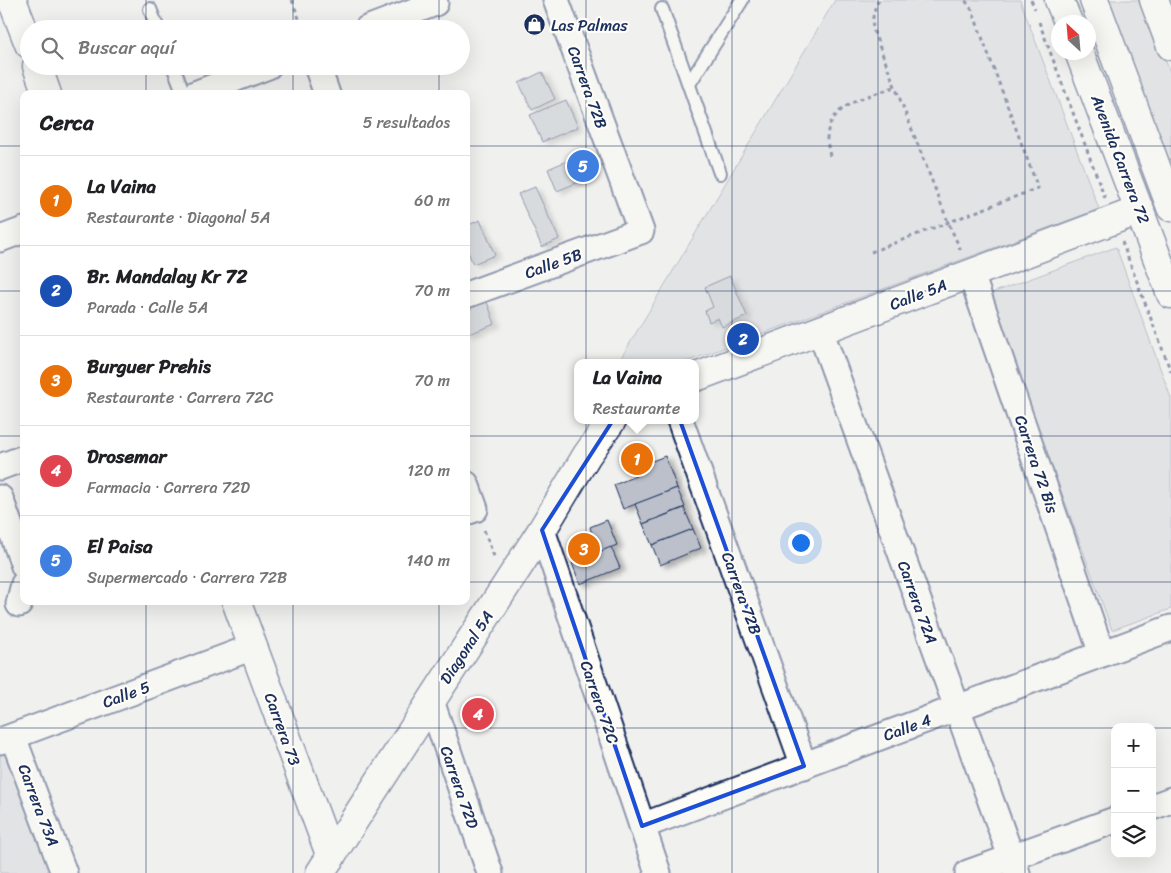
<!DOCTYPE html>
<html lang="es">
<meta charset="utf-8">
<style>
:root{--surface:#fff;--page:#f2f2f2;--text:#202124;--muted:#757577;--line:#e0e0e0;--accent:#1b2f5e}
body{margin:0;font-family:Sriracha,sans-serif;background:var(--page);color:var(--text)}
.controls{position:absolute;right:15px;bottom:15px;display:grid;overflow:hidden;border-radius:10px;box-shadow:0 5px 20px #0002}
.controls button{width:45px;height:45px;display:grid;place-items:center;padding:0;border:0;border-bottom:1px solid var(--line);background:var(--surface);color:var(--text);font:25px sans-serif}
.compass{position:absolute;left:1051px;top:15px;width:45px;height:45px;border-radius:50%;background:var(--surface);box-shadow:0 5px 20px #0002;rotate:334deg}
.you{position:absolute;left:800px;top:542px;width:18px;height:18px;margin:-12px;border:4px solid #fff;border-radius:50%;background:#1a73e8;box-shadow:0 0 0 8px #1a73e833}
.badge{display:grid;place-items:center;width:32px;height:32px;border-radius:50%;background:var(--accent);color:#fff;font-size:16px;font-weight:700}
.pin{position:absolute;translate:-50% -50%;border:2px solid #fff;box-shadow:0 1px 5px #0006}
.popup{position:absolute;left:574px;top:359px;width:125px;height:65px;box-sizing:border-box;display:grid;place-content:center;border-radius:10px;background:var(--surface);filter:drop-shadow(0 1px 4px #0005);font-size:16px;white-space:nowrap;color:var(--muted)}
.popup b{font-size:19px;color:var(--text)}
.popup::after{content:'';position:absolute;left:50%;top:100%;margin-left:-10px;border:10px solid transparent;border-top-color:var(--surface)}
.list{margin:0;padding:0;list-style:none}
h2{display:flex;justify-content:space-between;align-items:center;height:65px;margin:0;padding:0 20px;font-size:21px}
h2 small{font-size:16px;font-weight:400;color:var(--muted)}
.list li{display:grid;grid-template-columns:32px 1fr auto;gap:15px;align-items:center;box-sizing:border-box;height:90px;padding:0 20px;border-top:1px solid var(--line)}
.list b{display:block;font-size:19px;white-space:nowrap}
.list p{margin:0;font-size:16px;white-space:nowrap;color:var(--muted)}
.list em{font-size:16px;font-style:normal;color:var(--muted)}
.icon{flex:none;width:28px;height:28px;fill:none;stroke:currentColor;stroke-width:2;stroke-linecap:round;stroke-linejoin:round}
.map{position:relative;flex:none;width:1171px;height:873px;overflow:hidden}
.search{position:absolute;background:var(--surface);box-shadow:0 5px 20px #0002;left:20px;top:20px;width:450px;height:55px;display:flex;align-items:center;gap:12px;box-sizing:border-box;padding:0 18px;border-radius:28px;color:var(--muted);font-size:19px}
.panel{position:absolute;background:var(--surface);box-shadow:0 5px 20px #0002;left:20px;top:90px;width:450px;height:515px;border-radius:10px}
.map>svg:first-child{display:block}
.green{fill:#d0d3d8;stroke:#76819b}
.building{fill:#bbc0ca;stroke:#1b2f5e;filter:url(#shadow)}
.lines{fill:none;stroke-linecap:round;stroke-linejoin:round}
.lane-casing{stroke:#1b2f5e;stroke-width:16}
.street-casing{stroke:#1b2f5e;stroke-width:29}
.secondary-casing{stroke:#1b2f5e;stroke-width:31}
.highway-casing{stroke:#1b2f5e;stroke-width:31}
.path{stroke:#1b2f5e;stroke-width:3;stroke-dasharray:4 4;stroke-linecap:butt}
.lane{stroke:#fdfcf7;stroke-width:12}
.street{stroke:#fdfcf7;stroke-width:25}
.secondary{stroke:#fdfcf7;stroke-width:28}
.highway{stroke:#fdfcf7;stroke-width:28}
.marked{fill:none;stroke:#1d4ed8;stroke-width:4;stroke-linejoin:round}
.grid{fill:none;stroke:#1b2f5e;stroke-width:1;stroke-opacity:0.55}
.labels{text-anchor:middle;stroke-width:4.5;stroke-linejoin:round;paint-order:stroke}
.poi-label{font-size:16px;fill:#1b2f5e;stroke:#fdfcf7;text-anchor:start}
.street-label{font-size:16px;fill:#1b2f5e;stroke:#fdfcf7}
</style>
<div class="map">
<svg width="1171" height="873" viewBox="0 0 1171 873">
<defs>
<filter id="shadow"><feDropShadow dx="5.5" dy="3" stdDeviation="2.5" flood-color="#0004"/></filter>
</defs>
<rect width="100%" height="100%" fill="#f0f0ee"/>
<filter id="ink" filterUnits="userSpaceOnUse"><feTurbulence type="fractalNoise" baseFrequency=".02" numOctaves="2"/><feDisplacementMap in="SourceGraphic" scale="10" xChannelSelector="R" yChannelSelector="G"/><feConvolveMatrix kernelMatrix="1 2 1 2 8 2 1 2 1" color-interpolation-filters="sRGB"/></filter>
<g filter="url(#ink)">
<!-- green -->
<g class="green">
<polygon points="835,0 1020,0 1099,209 683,363 618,363"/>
<polygon points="1108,0 1143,0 1171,75 1171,174"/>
<polygon points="1116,247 1171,398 1171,609 1112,630 989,294"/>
<polygon points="9,750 55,873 0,873 0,754"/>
</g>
<!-- building -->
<g class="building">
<polygon points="542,72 555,99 532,110 519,83"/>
<polygon points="566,100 578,127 542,142 530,115"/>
<polygon points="583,154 593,176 557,191 548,169"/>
<polygon points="535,187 559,239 542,247 518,194"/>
<polygon points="480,220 495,255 473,264 466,247 466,226"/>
<polygon points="730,276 747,316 722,327 718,318 709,322 705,311 713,307 705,287"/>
<polygon points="487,302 495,324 466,335 466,310"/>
<polygon points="665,456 677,488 623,509 614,485 645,472 642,465"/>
<polygon points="677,488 685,507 643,524 635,504"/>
<polygon points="684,508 693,529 652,545 643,524"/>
<polygon points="607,520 617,545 582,559 575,541 592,534 590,527"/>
<polygon points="693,529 701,548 660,565 652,545"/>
<polygon points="611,547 620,568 580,584 572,563"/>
</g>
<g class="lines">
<defs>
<g id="lane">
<polyline points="150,9 158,29"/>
<polyline points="662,9 720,173"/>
<polyline points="173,66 184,94"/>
<polyline points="689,84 742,0"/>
</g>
<g id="street">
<polyline points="367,29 435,3"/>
<polyline points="317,66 327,94"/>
<polyline points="195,94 268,66"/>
<polyline points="0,239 24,230"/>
<polyline points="971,274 1102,654"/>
<polyline points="466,295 641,231 556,0"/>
<polyline points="820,330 1017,873"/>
<polyline points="680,420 804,766"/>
<polyline points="0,467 24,458"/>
<polyline points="466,484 475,509 466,512"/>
<polyline points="0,498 24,566"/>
<polyline points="542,530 658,873"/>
<polyline points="19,604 24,584"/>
<polyline points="431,701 490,873"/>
<polyline points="13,737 64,873"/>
<polyline points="0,741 253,647"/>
<polyline points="1152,807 1171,800"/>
<polyline points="642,826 1171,628"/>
<polyline points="968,873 1115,820"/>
</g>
<g id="secondary">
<polyline points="12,0 29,44"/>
<polyline points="37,66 47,94"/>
<polyline points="696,377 1140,210"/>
<polyline points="236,601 331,857"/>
<polyline points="320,873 542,530 587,455 612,420"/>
</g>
<g id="highway">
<polyline points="1059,0 1068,22"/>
<polyline points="1094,0 1171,207"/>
<polyline points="1154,0 1171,46"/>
<polyline points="1079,52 1171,294"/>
</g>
</defs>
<!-- lane casing -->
<use href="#lane" class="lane-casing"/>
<!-- street casing -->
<use href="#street" class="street-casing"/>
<!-- secondary casing -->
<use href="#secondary" class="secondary-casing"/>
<!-- highway casing -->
<use href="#highway" class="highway-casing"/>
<!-- path -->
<g class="path">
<polyline points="292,0 303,29"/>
<path d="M879 0C873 10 872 19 873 30L948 222 962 253"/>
<polyline points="1031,0 1035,9"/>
<polyline points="1039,22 1105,198"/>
<path d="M830 156C829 151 828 146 827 141 826 104 868 97 894 87"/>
<polyline points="1122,242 1171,372"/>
<polyline points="871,252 1038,188 972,10 965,0"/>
<polyline points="484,530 495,559"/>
</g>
<!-- lane -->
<use href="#lane" class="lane"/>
<!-- street -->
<use href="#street" class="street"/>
<!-- secondary -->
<use href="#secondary" class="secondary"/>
<!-- highway -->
<use href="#highway" class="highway"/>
</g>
</g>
<!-- marked area -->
<path d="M0 0H1171V873H0ZM668 387 804 766 642 826 542 530 615 417 646 395Z" fill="#f0f0ee" fill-opacity=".55" fill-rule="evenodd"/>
<path class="marked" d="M668 387 804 766 642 826 542 530 615 417 646 395Z"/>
<!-- grid -->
<path class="grid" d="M146 0V29M293 0V29M439 0V29M586 0V873M732 0V873M878 0V873M1025 0V873M146 66V94M293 66V94M439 66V94M0 146H24M466 146H1171M0 291H24M466 291H1171M0 436H24M466 436H1171M0 582H24M466 582H1171M146 601V873M293 601V873M439 601V873M0 728H1115M1152 728H1171"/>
<!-- icons -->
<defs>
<symbol id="shop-disc" viewBox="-11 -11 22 22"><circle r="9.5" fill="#1b2f5e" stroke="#fdfcf7"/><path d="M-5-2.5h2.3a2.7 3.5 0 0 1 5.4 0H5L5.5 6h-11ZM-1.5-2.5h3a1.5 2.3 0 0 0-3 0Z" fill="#fff"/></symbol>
</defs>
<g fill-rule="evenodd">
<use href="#shop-disc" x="522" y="12" width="25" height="25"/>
</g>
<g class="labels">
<!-- poi labels -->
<g class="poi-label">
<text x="551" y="31">Las Palmas</text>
</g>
<!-- street labels -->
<g class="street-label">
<text transform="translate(588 87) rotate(70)" y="6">Carrera 72B</text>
<text transform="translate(1121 159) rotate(69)" y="6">Avenida Carrera 72</text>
<text transform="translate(553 263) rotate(-20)" y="6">Calle 5B</text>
<text transform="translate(918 294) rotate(-21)" y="6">Calle 5A</text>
<text transform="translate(1037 464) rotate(71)" y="6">Carrera 72 Bis</text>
<text transform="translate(742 593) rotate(70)" y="6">Carrera 72B</text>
<text transform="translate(918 602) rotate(70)" y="6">Carrera 72A</text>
<text transform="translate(466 647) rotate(-57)" y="6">Diagonal 5A</text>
<text transform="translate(126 694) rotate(-20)" y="6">Calle 5</text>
<text transform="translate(600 702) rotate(71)" y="6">Carrera 72C</text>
<text transform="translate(907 727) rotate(-20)" y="6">Calle 4</text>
<text transform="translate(283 729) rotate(70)" y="6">Carrera 73</text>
<text transform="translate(460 787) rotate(71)" y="6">Carrera 72D</text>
<text transform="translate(39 805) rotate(69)" y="6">Carrera 73A</text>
</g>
</g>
</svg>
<div class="controls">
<button>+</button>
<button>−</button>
<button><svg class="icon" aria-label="layers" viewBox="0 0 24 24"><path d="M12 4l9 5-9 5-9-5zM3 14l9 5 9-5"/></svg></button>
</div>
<svg class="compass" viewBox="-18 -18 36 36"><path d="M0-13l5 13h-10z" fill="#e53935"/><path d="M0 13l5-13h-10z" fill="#757577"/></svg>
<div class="you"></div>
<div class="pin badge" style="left:637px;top:459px;background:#e8710a">1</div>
<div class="popup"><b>La Vaina</b>Restaurante</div>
<div class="pin badge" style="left:743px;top:339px;background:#1a4fb4">2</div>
<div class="pin badge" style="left:584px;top:549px;background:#e8710a">3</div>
<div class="pin badge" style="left:478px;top:714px;background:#e0444e">4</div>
<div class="pin badge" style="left:583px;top:166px;background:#3f7fe0">5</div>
<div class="search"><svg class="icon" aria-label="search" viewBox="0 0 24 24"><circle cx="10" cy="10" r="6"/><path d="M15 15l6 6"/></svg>Buscar aquí</div>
<section class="panel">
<h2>Cerca<small>5 resultados</small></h2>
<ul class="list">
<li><span class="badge" style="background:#e8710a">1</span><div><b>La Vaina</b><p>Restaurante · Diagonal 5A</p></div><em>60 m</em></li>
<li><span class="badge" style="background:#1a4fb4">2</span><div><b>Br. Mandalay Kr 72</b><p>Parada · Calle 5A</p></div><em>70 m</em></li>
<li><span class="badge" style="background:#e8710a">3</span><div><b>Burguer Prehis</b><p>Restaurante · Carrera 72C</p></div><em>70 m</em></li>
<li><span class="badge" style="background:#e0444e">4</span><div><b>Drosemar</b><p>Farmacia · Carrera 72D</p></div><em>120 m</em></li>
<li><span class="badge" style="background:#3f7fe0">5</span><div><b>El Paisa</b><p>Supermercado · Carrera 72B</p></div><em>140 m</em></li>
</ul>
</section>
</div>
